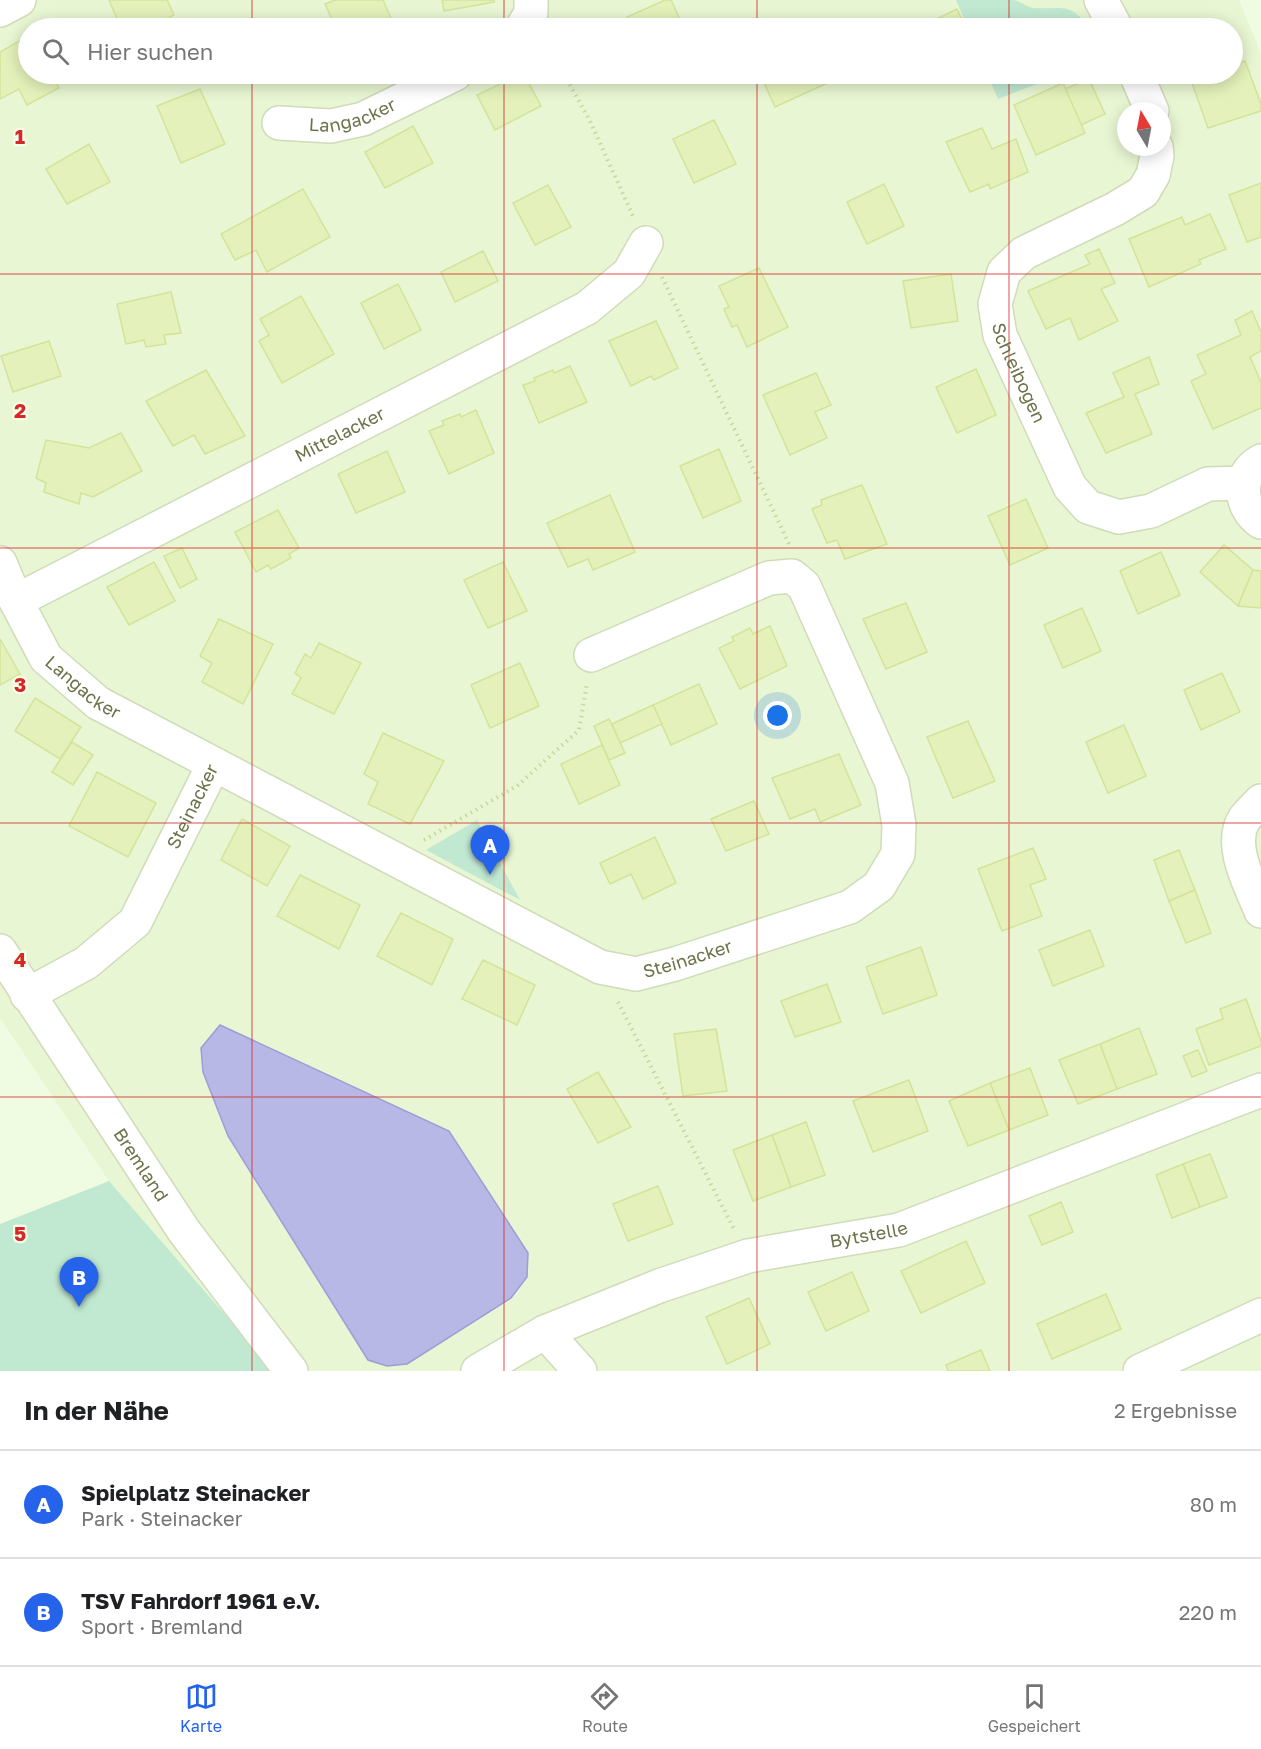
<!DOCTYPE html>
<html lang="de">
<meta charset="utf-8">
<style>
:root{--surface:#fff;--page:#f6f6f6;--text:#202124;--muted:#757577;--line:#e0e0e0;--accent:#2563eb}
body{margin:0;font-family:"Golos Text",sans-serif;background:var(--page);color:var(--text)}
.compass{position:absolute;left:1117px;top:102px;width:54px;height:54px;border-radius:50%;background:var(--surface);box-shadow:0 3px 15px #0003;rotate:350deg}
.you{position:absolute;left:778px;top:716px;width:21px;height:21px;margin:-15px;border:4px solid #fff;border-radius:50%;background:#1a73e8;box-shadow:0 0 0 9px #1a73e833}
.badge{display:grid;place-items:center;width:39px;height:39px;border-radius:50%;background:var(--accent);color:#fff;font-size:20px;font-weight:700}
.pin{position:absolute;translate:-50% -50px;filter:drop-shadow(0 2px 3px #0008)}
.pin::after{content:'';position:absolute;top:32px;width:21px;height:18px;background:inherit;clip-path:polygon(0 0,100% 0,50% 100%)}
.list{margin:0;padding:0;list-style:none}
h2{display:flex;justify-content:space-between;align-items:center;height:78px;margin:0;padding:0 24px;font-size:26px}
h2 small{font-size:20px;font-weight:400;color:var(--muted)}
.list li{display:grid;grid-template-columns:39px 1fr auto;gap:18px;align-items:center;box-sizing:border-box;height:108px;padding:0 24px;border-top:2px solid var(--line)}
.list b{display:block;font-size:22px;white-space:nowrap}
.list p{margin:0;font-size:20px;white-space:nowrap;color:var(--muted)}
.list em{font-size:20px;font-style:normal;color:var(--muted)}
.icon{flex:none;width:33px;height:33px;fill:none;stroke:currentColor;stroke-width:2;stroke-linecap:round;stroke-linejoin:round}
.map{position:relative;flex:none;width:1261px;height:1371px;overflow:hidden}
.search{position:absolute;background:var(--surface);box-shadow:0 3px 15px #0003;left:18px;right:18px;top:18px;height:66px;display:flex;align-items:center;gap:15px;box-sizing:border-box;padding:0 21px;border-radius:33px;color:var(--muted);font-size:22px}
.sheet{height:294px;background:var(--surface)}
nav{display:flex;justify-content:space-around;align-items:center;box-sizing:border-box;height:84px;border-top:2px solid var(--line);background:var(--surface);font-size:16px;color:var(--muted)}
nav a{display:grid;justify-items:center;gap:3px}
nav .on{color:var(--accent)}
.map>svg:first-child{display:block}
.residential{fill:#e8f6d3;fill-rule:evenodd}
.green{fill:#c1e9d2}
.water{fill:#b7b8e5;stroke:#9d9dd7;stroke-width:1.5}
.building{fill:#e4f1ba;stroke:#d3e49a;stroke-width:1.5}
.lines{fill:none;stroke-linecap:round;stroke-linejoin:round}
.minor-casing{stroke:#d0dbb9;stroke-width:36}
.path{stroke:#c9d69d;stroke-width:4;stroke-dasharray:1.5 4.5;stroke-linecap:butt}
.minor{stroke:#fff;stroke-width:33}
.grid{fill:none;stroke:#d62828;stroke-width:1.5;stroke-opacity:0.55}
.labels{text-anchor:middle;stroke-width:4.5;stroke-linejoin:round;paint-order:stroke}
.street-label{font-size:18px;fill:#6b7349;stroke:#f5ffe8}
.grid-label{font-size:20px;text-anchor:middle;font-weight:bold;fill:#d62828;stroke:#f5ffe8;stroke-width:4.5;stroke-linejoin:round;paint-order:stroke}
</style>
<div class="map">
<svg width="1261" height="1371" viewBox="0 0 1261 1371">
<rect width="100%" height="100%" fill="#f0fce2"/>
<!-- residential -->
<path class="residential" d="M0 0H1239L1261 53V1371H274L109 1181 0 1018ZM28 28H1232V74H28ZM1126 111H1162V147H1126Z"/>
<!-- green -->
<g class="green">
<path d="M956 0C974 0 995 0 1013 0 1021 1 1028 8 1035 8 1062 10 1070 1 1089 28H968Z"/>
<polygon points="987,74 1063,74 998,99"/>
<polygon points="477,820 520,900 426,850"/>
<polygon points="109,1181 274,1371 0,1371 0,1224"/>
</g>
<!-- water -->
<polygon class="water" points="220,1025 449,1131 528,1253 527,1277 511,1298 407,1364 387,1366 368,1360 228,1136 203,1072 201,1048"/>
<!-- building -->
<g class="building">
<polygon points="109,0 167,0 174,15 158,23 160,28 121,28"/>
<polygon points="335,0 383,0 394,25 385,28 336,28 325,4"/>
<polygon points="442,0 494,0 494,2 444,11"/>
<polygon points="665,0 671,0 684,28 633,28 627,17"/>
<polygon points="957,9 966,28 938,28 934,20"/>
<polygon points="932,21 933,28 887,28"/>
<polygon points="28,36 28,74 52,74 59,88 27,105 19,89 0,99 0,52"/>
<polygon points="1245,61 1261,104 1261,111 1208,128 1191,80 1210,74 1232,74 1232,66"/>
<polygon points="521,74 524,74 541,106 495,130 477,95"/>
<polygon points="760,74 847,74 775,107"/>
<polygon points="1089,79 1105,114 1081,125 1065,89"/>
<polygon points="1063,83 1085,133 1036,155 1014,105"/>
<polygon points="200,89 225,144 181,163 157,106"/>
<polygon points="714,120 736,164 694,183 673,139"/>
<polygon points="413,126 433,163 385,188 365,152"/>
<polygon points="982,128 992,149 1016,139 1028,172 990,189 989,184 970,192 946,142"/>
<polygon points="89,144 110,182 67,204 46,169"/>
<polygon points="1261,183 1261,237 1247,242 1229,195"/>
<polygon points="884,184 904,226 867,244 847,202"/>
<polygon points="548,185 571,227 535,245 513,203"/>
<polygon points="303,189 330,237 267,272 256,250 235,260 221,234"/>
<polygon points="1210,214 1226,249 1199,260 1201,264 1149,287 1129,239 1182,217 1185,225"/>
<polygon points="1099,249 1115,283 1101,289 1118,321 1079,340 1070,318 1046,329 1028,291 1090,264 1085,255"/>
<polygon points="483,251 498,281 455,302 441,272"/>
<polygon points="759,268 788,327 747,347 737,325 732,327 724,309 729,307 719,286"/>
<polygon points="951,274 958,321 911,328 903,281"/>
<polygon points="398,284 421,330 384,349 361,303"/>
<polygon points="171,292 181,333 164,335 166,344 146,347 144,340 126,344 117,304"/>
<polygon points="301,296 334,354 282,383 259,341 269,335 260,319"/>
<polygon points="1252,311 1261,332 1261,351 1250,357 1261,382 1261,408 1213,429 1191,381 1206,374 1197,355 1241,335 1235,320"/>
<polygon points="656,321 678,368 654,380 651,376 631,386 609,341"/>
<polygon points="49,341 61,376 13,392 1,356"/>
<polygon points="1149,357 1159,384 1135,394 1152,434 1106,453 1086,413 1124,397 1113,373"/>
<polygon points="570,366 587,402 539,423 523,385 535,381 534,378 553,370 554,373"/>
<polygon points="976,369 996,415 957,433 936,387"/>
<polygon points="206,370 245,436 205,454 194,435 173,446 146,401"/>
<polygon points="816,373 831,405 815,412 827,438 790,455 763,395"/>
<polygon points="476,410 494,453 449,474 429,431 444,425 442,421 460,414 461,417"/>
<polygon points="121,433 142,471 93,497 81,493 79,504 44,492 46,483 36,478 46,440 89,448"/>
<polygon points="719,449 741,501 703,518 680,466"/>
<polygon points="387,451 405,492 356,513 338,474"/>
<polygon points="862,485 887,544 845,559 837,540 827,543 812,509 822,505 821,500"/>
<polygon points="610,495 635,552 593,570 588,559 568,567 547,523"/>
<polygon points="1026,499 1048,548 1010,565 988,516"/>
<polygon points="278,510 299,548 289,554 291,558 271,569 268,565 256,572 235,532"/>
<polygon points="1224,545 1253,570 1238,606 1200,572"/>
<polygon points="182,548 197,579 180,588 164,556"/>
<polygon points="1161,552 1180,595 1138,614 1120,571"/>
<polygon points="154,562 175,601 129,625 107,587"/>
<polygon points="503,562 527,611 488,628 464,580"/>
<polygon points="1253,570 1261,571 1261,608 1238,606"/>
<polygon points="906,603 927,652 886,669 863,619"/>
<polygon points="1082,608 1101,651 1063,668 1044,625"/>
<polygon points="219,619 273,644 243,704 202,682 212,663 200,656"/>
<polygon points="770,626 787,666 740,689 719,648 734,641 732,637 750,628 753,634"/>
<polygon points="0,639 20,674 0,685"/>
<polygon points="319,643 361,663 334,714 292,694 301,678 295,673 305,654 311,658"/>
<polygon points="520,663 539,706 490,728 471,685"/>
<polygon points="1222,673 1240,712 1201,730 1184,690"/>
<polygon points="699,684 717,724 671,745 653,705"/>
<polygon points="35,698 81,727 60,759 15,731"/>
<polygon points="653,705 662,724 620,743 612,724"/>
<polygon points="609,719 625,753 609,760 594,726"/>
<polygon points="968,721 995,781 953,798 927,737"/>
<polygon points="1124,725 1146,776 1108,793 1086,742"/>
<polygon points="383,733 444,761 410,824 368,804 378,782 364,774"/>
<polygon points="72,742 93,755 73,785 52,772"/>
<polygon points="602,745 620,785 579,804 561,764"/>
<polygon points="839,754 861,805 820,822 815,809 790,819 772,778"/>
<polygon points="97,772 156,803 128,857 69,826"/>
<polygon points="754,801 769,834 726,851 711,819"/>
<polygon points="242,819 290,846 267,886 221,860"/>
<polygon points="655,837 676,883 643,899 631,874 610,884 600,863"/>
<polygon points="1033,848 1046,879 1030,885 1042,916 1002,931 978,869"/>
<polygon points="1179,850 1195,890 1169,901 1154,860"/>
<polygon points="300,875 360,905 339,949 277,916"/>
<polygon points="1195,890 1211,933 1186,943 1169,901"/>
<polygon points="401,913 453,939 432,985 377,956"/>
<polygon points="1090,930 1104,966 1053,986 1039,950"/>
<polygon points="921,947 937,995 883,1014 866,967"/>
<polygon points="483,960 535,985 517,1025 462,999"/>
<polygon points="827,984 841,1022 795,1037 781,1001"/>
<polygon points="1246,999 1261,1041 1261,1046 1209,1065 1196,1029 1223,1019 1220,1009"/>
<polygon points="1139,1028 1157,1074 1117,1089 1100,1044"/>
<polygon points="716,1029 727,1091 683,1096 674,1034"/>
<polygon points="1100,1044 1117,1089 1078,1104 1059,1060"/>
<polygon points="1198,1050 1207,1071 1192,1077 1183,1056"/>
<polygon points="1030,1068 1048,1115 1009,1130 990,1083"/>
<polygon points="598,1072 631,1127 598,1143 567,1089"/>
<polygon points="909,1080 928,1131 873,1152 853,1101"/>
<polygon points="990,1083 1009,1130 968,1146 949,1101"/>
<polygon points="806,1122 825,1175 791,1187 772,1135"/>
<polygon points="772,1135 791,1187 753,1201 733,1150"/>
<polygon points="1210,1154 1227,1197 1200,1207 1183,1164"/>
<polygon points="1183,1164 1200,1207 1172,1218 1156,1175"/>
<polygon points="658,1186 673,1224 628,1241 613,1204"/>
<polygon points="1061,1202 1073,1232 1042,1245 1029,1216"/>
<polygon points="966,1241 985,1283 921,1313 901,1271"/>
<polygon points="852,1272 869,1311 826,1331 808,1292"/>
<polygon points="1106,1294 1121,1329 1052,1359 1037,1324"/>
<polygon points="749,1298 770,1344 727,1364 706,1317"/>
<polygon points="981,1350 990,1371 948,1371 946,1365"/>
</g>
<g class="lines">
<defs>
<g id="minor">
<polyline points="1101,0 1116,28"/>
<polyline points="0,10 19,0"/>
<polyline points="522,28 531,13 531,0"/>
<polyline points="1136,74 1152,111"/>
<path id="s1" d="M279 123 331 126 363 119 455 74"/>
<path id="s2" d="M1156 147 1157 156 1153 175 1143 192 1115 209 1024 253 1004 272 995 304 1000 335 1070 487 1088 507 1119 517 1151 511 1208 484 1244 483"/>
<path d="M1261 461C1235 475 1240 508 1261 522"/>
<path id="s3" d="M0 563 16 601 46 658 98 703 600 967 636 974 675 964 850 907 879 886 898 854 899 825 892 783 804 586 792 576 769 578 591 655"/>
<path id="s4" d="M16 601 587 308 629 273 646 243"/>
<path d="M1261 801C1256 806 1250 812 1245 818 1227 844 1251 886 1261 911"/>
<path id="s5" d="M0 951 184 1231 291 1371"/>
<path id="s6" d="M27 995 86 963 135 922 214 764"/>
<polyline points="545,1332 580,1371"/>
<path id="s7" d="M478 1371 545 1332 659 1286 748 1256 899 1230 1261 1090"/>
<polyline points="1140,1371 1261,1315"/>
</g>
</defs>
<!-- minor casing -->
<use href="#minor" class="minor-casing"/>
<!-- path -->
<g class="path">
<polyline points="564,74 590,121 633,216"/>
<polyline points="662,277 790,546"/>
<polyline points="424,840 517,786 579,730 587,683"/>
<polyline points="618,1002 735,1231"/>
</g>
<!-- minor -->
<use href="#minor" class="minor"/>
</g>
<!-- grid -->
<path class="grid" d="M252 0V28M504 0V28M757 0V28M1009 0V28M252 74V1371M504 74V1371M757 74V1371M1009 74V1371M0 274H1261M0 548H1261M0 823H1261M0 1097H1261"/>
<g class="labels">
<!-- street labels -->
<g class="street-label">
<text dy="6" stroke="none"><textPath href="#s1" startOffset="75">Langacker</textPath></text>
<text dy="6" stroke="none"><textPath href="#s2" startOffset="316">Schleibogen</textPath></text>
<text dy="6" stroke="none"><textPath href="#s4" startOffset="364">Mittelacker</textPath></text>
<text dy="6" stroke="none"><textPath href="#s3" startOffset="153">Langacker</textPath></text>
<text dy="6" stroke="none"><textPath href="#s6" startOffset="260">Steinacker</textPath></text>
<text dy="6" stroke="none"><textPath href="#s3" startOffset="832">Steinacker</textPath></text>
<text dy="6" stroke="none"><textPath href="#s5" startOffset="256">Bremland</textPath></text>
<text dy="6" stroke="none"><textPath href="#s7" startOffset="417">Bytstelle</textPath></text>
</g>
</g>
<g class="grid-label">
<text x="20" y="144">1</text>
<text x="20" y="418">2</text>
<text x="20" y="692">3</text>
<text x="20" y="967">4</text>
<text x="20" y="1241">5</text>
</g>
</svg>
<svg class="compass" viewBox="-18 -18 36 36"><path d="M0-13l5 13h-10z" fill="#e53935"/><path d="M0 13l5-13h-10z" fill="#757577"/></svg>
<div class="you"></div>
<div class="pin badge" style="left:490px;top:875px">A</div>
<div class="pin badge" style="left:79px;top:1307px">B</div>
<div class="search"><svg class="icon" aria-label="search" viewBox="0 0 24 24"><circle cx="10" cy="10" r="6"/><path d="M15 15l6 6"/></svg>Hier suchen</div>
</div>
<section class="sheet">
<h2>In der Nähe<small>2 Ergebnisse</small></h2>
<ul class="list">
<li><span class="badge">A</span><div><b>Spielplatz Steinacker</b><p>Park · Steinacker</p></div><em>80 m</em></li>
<li><span class="badge">B</span><div><b>TSV Fahrdorf 1961 e.V.</b><p>Sport · Bremland</p></div><em>220 m</em></li>
</ul>
</section>
<nav>
<a class="on"><svg class="icon" aria-label="map" viewBox="0 0 24 24"><path d="M3 6l6-2 6 2 6-2v14l-6 2-6-2-6 2zM9 4v14M15 6v14"/></svg>Karte</a>
<a><svg class="icon" aria-label="directions" viewBox="0 0 24 24"><path d="M12 3l9 9-9 9-9-9zM9 14v-3h6M13 9l2 2-2 2"/></svg>Route</a>
<a><svg class="icon" aria-label="saved" viewBox="0 0 24 24"><path d="M7 4h10v16l-5-4-5 4z"/></svg>Gespeichert</a>
</nav>
